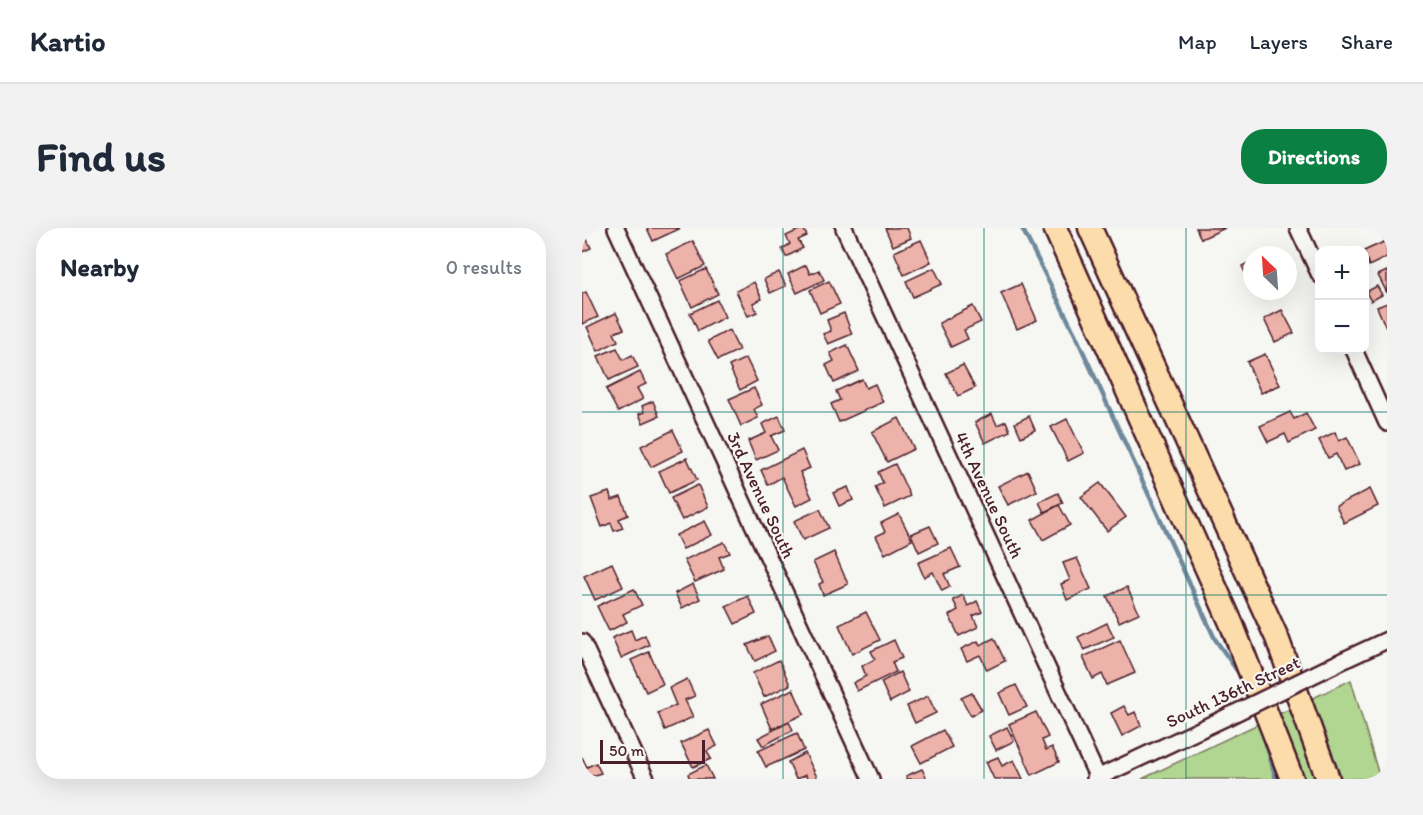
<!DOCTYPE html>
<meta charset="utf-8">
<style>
:root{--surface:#fff;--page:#f2f2f3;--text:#1f2937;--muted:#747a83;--line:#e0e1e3;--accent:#0b8043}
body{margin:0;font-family:Itim,sans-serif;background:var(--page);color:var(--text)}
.controls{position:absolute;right:18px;top:18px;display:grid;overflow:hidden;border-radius:12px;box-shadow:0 6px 24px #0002}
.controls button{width:54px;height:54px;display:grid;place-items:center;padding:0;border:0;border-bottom:2px solid var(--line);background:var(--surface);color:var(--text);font:30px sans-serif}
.compass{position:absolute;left:661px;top:18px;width:54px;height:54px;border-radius:50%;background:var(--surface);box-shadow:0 6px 24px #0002;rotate:335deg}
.scale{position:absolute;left:18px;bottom:15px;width:105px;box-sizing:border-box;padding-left:6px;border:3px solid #4a1f2b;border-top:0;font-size:16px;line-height:21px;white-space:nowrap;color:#4a1f2b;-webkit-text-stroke:4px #f6f6f2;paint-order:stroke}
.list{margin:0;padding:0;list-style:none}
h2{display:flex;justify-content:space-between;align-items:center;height:78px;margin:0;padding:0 24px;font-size:26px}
h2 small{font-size:20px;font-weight:400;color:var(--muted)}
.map{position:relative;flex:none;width:805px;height:551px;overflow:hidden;border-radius:24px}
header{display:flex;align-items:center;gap:36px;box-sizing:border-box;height:84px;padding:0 30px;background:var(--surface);border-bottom:2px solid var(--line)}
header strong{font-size:28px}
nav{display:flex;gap:33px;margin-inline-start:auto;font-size:21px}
.intro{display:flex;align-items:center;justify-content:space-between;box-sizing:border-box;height:144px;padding:0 36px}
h1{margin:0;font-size:42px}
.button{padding:15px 27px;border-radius:24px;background:var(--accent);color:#fff;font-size:21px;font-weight:700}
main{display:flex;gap:36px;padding:0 36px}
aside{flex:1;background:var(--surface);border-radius:24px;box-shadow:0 6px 24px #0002}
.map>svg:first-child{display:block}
.green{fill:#b0d692;stroke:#7d7a5e;stroke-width:1.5}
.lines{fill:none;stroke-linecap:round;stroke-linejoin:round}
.stream{stroke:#6e899c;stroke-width:4.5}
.building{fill:#edb2a9;stroke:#4a1f2b;stroke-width:1.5}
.minor-casing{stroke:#4a1f2b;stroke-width:20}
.highway-casing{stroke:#4a1f2b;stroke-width:27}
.minor{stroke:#f6f6f2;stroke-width:15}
.highway{stroke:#fddcac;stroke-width:22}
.minor-bridge-casing{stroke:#4a1f2b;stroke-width:20;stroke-linecap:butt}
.minor-bridge{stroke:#f6f6f2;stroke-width:15}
.grid{fill:none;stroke:#0f766e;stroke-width:1.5;stroke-opacity:0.55}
.labels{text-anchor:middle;stroke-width:4.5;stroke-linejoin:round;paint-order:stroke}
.street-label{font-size:18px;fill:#4a1f2b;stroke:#f6f6f2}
</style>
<header>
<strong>Kartio</strong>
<nav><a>Map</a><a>Layers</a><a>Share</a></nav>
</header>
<div class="intro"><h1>Find us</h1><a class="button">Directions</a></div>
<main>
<aside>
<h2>Nearby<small>0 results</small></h2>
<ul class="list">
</ul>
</aside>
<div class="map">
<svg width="805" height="551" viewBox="0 0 805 551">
<rect width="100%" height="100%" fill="#f6f6f2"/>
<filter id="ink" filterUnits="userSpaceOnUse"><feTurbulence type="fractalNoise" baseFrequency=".0167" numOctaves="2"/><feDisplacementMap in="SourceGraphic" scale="12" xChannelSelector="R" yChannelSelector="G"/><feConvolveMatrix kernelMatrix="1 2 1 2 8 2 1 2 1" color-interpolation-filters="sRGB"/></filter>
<g filter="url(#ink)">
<!-- green -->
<polygon class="green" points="769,452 798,551 560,551"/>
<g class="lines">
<!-- stream -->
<g class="stream">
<polyline points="440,0 493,106 633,411 658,447"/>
<polyline points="682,508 694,551"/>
</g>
</g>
<!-- building -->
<g class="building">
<polygon points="65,0 99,0 71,13"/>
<polygon points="221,0 225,8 216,12 221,20 204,29 200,21 208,16 204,8"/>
<polygon points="303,0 325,0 329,10 311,18"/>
<polygon points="614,0 643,0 619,11"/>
<polygon points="0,1 9,20 0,24"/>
<polygon points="339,12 349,34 322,47 312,24"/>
<polygon points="111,13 123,38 96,51 84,26"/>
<polygon points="804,13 805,29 787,38 782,23"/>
<polygon points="670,33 670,59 660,38"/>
<polygon points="224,37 228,46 237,42 242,52 215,65 206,46"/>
<polygon points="352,40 360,56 331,69 324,53"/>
<polygon points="124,41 136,66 110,79 98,53"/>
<polygon points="805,43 805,65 796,47"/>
<polygon points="197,44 204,58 188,65 182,51"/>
<polygon points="247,53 258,76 238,85 228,62"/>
<polygon points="172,54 180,71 171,75 175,84 166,88 154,63"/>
<polygon points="439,56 455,92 435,101 419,65"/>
<polygon points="795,58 800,67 789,73 784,64"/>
<polygon points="4,64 16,89 0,96 0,66"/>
<polygon points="135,72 143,89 116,103 108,85"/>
<polygon points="805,75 805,100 804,100 795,79"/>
<polygon points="391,78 399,94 382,102 386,111 369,119 357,95"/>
<polygon points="700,82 712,105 693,114 682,91"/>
<polygon points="34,85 42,101 32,105 36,113 16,123 5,99"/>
<polygon points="262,85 270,106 246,116 241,106 249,103 245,92"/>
<polygon points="147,102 157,122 136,132 126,113"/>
<polygon points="265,117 277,143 252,155 244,137 252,133 248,125"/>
<polygon points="35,120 41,132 50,127 56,139 27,152 16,128"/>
<polygon points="683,126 698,157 679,165 665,134"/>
<polygon points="164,130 175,153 158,162 147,138"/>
<polygon points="381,137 393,160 376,168 364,145"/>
<polygon points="58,144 64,156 55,160 61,171 36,184 24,161"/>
<polygon points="280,151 284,160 293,156 301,174 257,194 249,176 258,172 254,163"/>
<polygon points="172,160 180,177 172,181 176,190 159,198 147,171"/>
<polygon points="71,173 77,188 61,195 57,186 62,184 60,178"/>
<polygon points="708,184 712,191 724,185 733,202 707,215 703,206 686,214 678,198"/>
<polygon points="410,186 415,197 424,193 428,203 403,215 393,194"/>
<polygon points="197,188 203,202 189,208 196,222 174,232 166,213 184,205 180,196"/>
<polygon points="447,188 453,202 439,209 433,195"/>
<polygon points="317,190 332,221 305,234 290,204"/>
<polygon points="485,191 502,225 486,233 469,199"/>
<polygon points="91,202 101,223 69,239 59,218"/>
<polygon points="753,204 757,213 765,209 778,236 762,243 754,226 746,230 737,212"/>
<polygon points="220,222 228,240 218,244 230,270 214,278 200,249 186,257 179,242"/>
<polygon points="105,230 115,252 87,265 77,243"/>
<polygon points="313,236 328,268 303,280 293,259 301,255 296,244"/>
<polygon points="446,243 455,263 426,277 416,258"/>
<polygon points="518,255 544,289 525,303 499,269"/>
<polygon points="116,257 126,279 100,292 89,270"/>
<polygon points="266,259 271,272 257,278 251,265"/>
<polygon points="788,261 796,278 762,295 754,278"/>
<polygon points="27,264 30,272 39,269 46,287 37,291 41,300 32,303 29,295 20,299 9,270"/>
<polygon points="476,265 481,275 462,284 457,274"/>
<polygon points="477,277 488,297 461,312 450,292"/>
<polygon points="238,281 247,300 221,312 212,293"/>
<polygon points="317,286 330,312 303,326 294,308 303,304 299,295"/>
<polygon points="123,293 130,307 101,321 94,307"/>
<polygon points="348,298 356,315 337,324 329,306"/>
<polygon points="142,314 148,325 137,329 142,341 113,354 102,332"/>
<polygon points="369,320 378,339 362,346 368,359 360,363 351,344 342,349 336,335"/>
<polygon points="252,324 266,356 241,367 237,356 241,354 231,334"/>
<polygon points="495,330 509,361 485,372 479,356 488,352 481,335"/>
<polygon points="30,335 41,359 13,372 2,348"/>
<polygon points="111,356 118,371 100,380 93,365"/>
<polygon points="545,359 557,385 537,394 525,368"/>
<polygon points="52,361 60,377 41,386 45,394 27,403 15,378"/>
<polygon points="381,367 386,378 395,373 400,384 391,388 396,399 377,408 367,387 376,382 371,372"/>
<polygon points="166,368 174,386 153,396 144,378"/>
<polygon points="284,384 298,412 270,426 257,397"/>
<polygon points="525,395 532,409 502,422 496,409"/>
<polygon points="49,402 53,412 63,407 67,417 39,430 30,410"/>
<polygon points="186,408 193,423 173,433 165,417"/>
<polygon points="412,410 423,433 405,442 398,427 385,433 379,421 396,413 398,417"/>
<polygon points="312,412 320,430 310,434 314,444 275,463 271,455 284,448 280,438 293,431 289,423"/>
<polygon points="538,412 553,445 525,457 520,446 511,451 501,429"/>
<polygon points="67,424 81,456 64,464 49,432"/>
<polygon points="197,432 208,457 182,469 171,445"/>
<polygon points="318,444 327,464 308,474 299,454"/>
<polygon points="105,451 113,468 103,472 111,489 83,502 76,485 94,477 87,460"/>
<polygon points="434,457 445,479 427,487 417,465"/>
<polygon points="211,461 222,486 190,501 179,476"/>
<polygon points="390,465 400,482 389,488 379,470"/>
<polygon points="346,468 354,485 333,495 325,478"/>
<polygon points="542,478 547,487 553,484 559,498 540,508 529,485"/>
<polygon points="454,484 466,509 460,512 464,522 470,519 477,534 450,547 427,496"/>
<polygon points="207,494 211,502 181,518 176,510"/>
<polygon points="425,499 432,513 414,522 407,508"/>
<polygon points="127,502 135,518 125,523 129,531 111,539 99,515"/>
<polygon points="361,502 370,519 339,535 330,518"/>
<polygon points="215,505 222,522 184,539 176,523"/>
<polygon points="223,525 236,551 225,551 224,547 214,551 206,534"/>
<polygon points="0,529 5,539 14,535 19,545 0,551"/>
<polygon points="416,529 420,538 432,532 441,551 412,551 404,534"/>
<polygon points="124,537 131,551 108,551 106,546"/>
<polygon points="340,541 345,551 325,551 324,548"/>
</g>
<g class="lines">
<defs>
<g id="minor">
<polyline points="34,0 289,551"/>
<polyline points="262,0 516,550"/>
<polyline points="716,0 738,47"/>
<polyline points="772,122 805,195"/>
<polyline points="0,414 64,551"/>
<polyline points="764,431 805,412"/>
<polyline points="513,551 645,489"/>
</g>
<g id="highway">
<polyline points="473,0 650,397 710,551"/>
<polyline points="508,0 695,410 746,551"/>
</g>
</defs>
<!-- minor casing -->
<use href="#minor" class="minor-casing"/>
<!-- highway casing -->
<use href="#highway" class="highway-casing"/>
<!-- minor -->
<use href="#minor" class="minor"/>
<!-- highway -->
<use href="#highway" class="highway"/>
<defs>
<polyline id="minor-bridge" points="645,489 764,431"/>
</defs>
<!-- minor-bridge casing -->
<use href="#minor-bridge" class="minor-bridge-casing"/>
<!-- minor-bridge -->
<use href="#minor-bridge" class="minor-bridge"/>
</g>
</g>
<!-- grid -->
<path class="grid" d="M201 0V551M402 0V551M604 0V551M0 184H805M0 367H805"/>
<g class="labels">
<!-- street labels -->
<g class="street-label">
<text transform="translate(179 267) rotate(65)" y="6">3rd Avenue South</text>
<text transform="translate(407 267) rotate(65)" y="6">4th Avenue South</text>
<text transform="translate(651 464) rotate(-25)" y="6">South 136th Street</text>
</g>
</g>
</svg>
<div class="controls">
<button>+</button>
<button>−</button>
</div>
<svg class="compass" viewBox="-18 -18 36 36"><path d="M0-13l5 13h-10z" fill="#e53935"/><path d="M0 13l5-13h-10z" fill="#747a83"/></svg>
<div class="scale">50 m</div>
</div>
</main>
